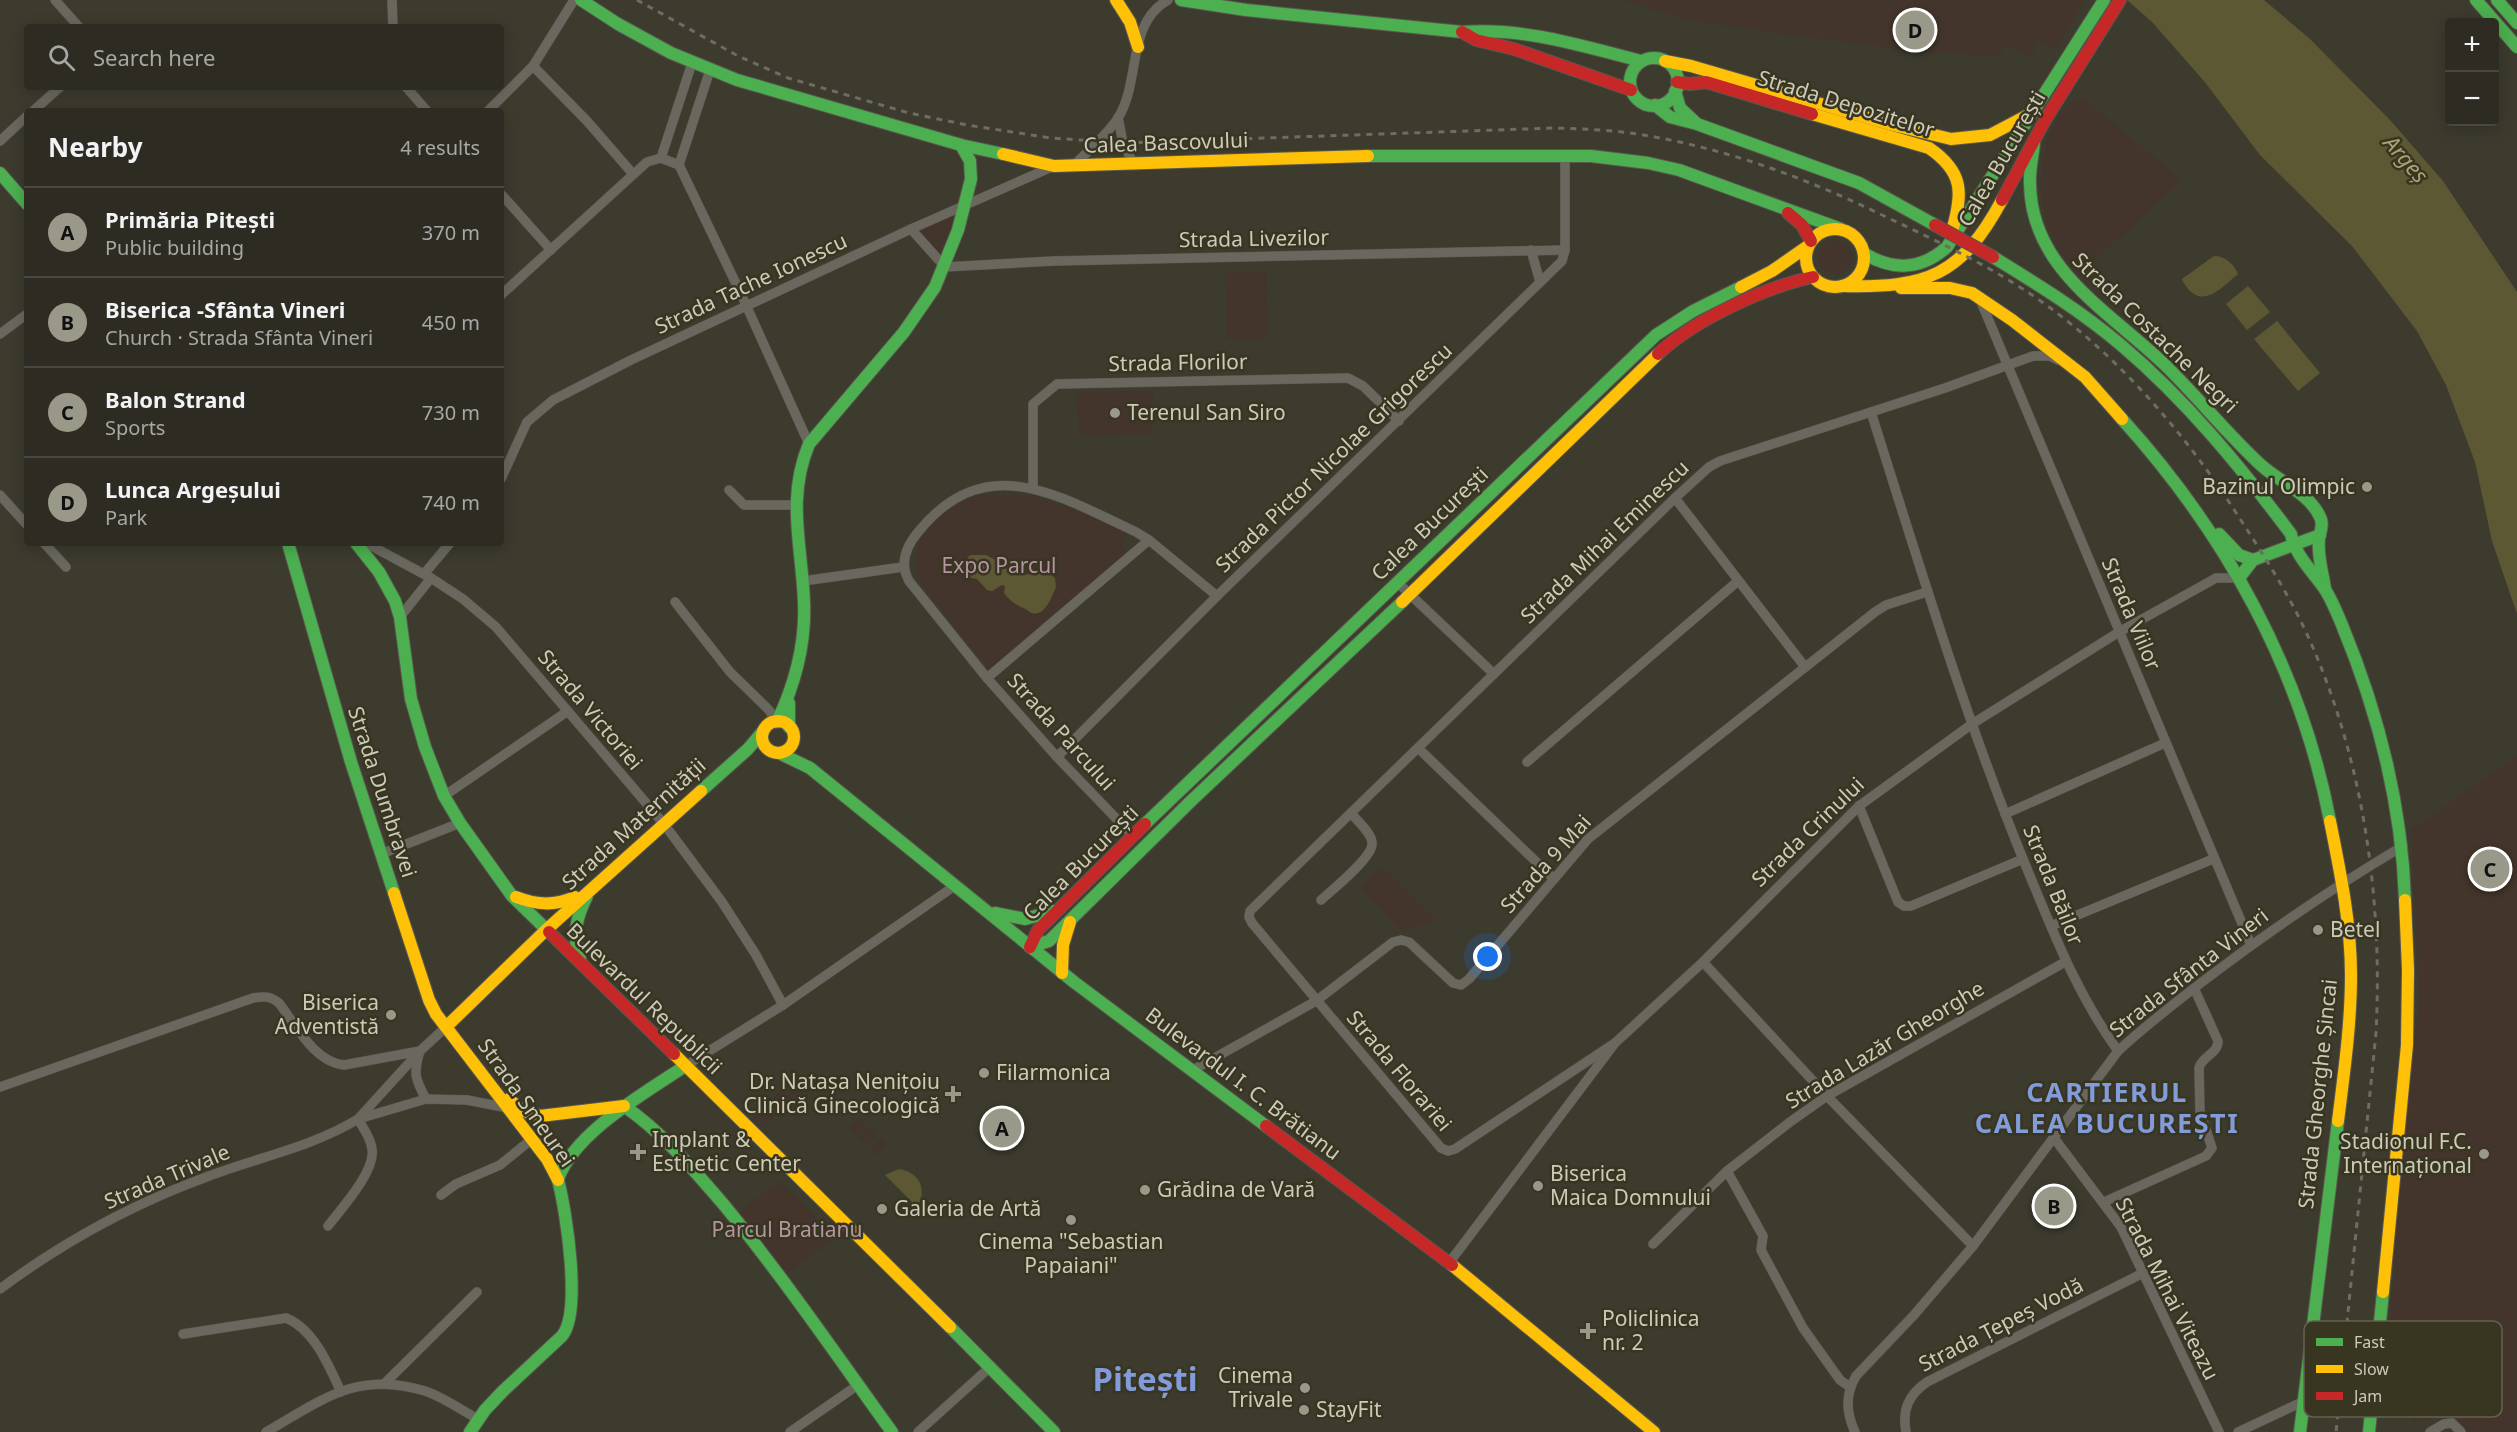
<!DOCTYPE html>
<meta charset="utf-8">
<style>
:root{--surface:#2e2c22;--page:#36342a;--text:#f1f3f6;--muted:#a7a7a5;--line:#494840;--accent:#9a9888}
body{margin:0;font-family:"Noto Sans",sans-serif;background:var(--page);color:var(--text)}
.controls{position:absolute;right:18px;top:18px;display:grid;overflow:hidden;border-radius:6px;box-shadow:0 3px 15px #0003}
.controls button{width:54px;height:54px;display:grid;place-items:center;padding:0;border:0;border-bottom:2px solid var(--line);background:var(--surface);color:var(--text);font:30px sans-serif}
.you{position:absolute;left:1488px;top:957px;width:21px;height:21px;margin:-15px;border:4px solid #fff;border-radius:50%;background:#1a73e8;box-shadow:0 0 0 9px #1a73e833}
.badge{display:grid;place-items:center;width:39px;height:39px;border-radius:50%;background:var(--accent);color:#111;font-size:20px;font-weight:700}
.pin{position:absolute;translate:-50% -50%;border:3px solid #fff;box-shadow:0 2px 6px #0006}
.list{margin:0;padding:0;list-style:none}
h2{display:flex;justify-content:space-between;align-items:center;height:78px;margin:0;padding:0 24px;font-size:26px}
h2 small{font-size:20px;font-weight:400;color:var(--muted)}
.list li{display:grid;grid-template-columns:39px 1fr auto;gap:18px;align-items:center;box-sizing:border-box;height:90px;padding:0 24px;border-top:2px solid var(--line)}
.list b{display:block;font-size:22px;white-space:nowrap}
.list p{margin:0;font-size:20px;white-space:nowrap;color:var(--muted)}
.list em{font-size:20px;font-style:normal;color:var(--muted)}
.icon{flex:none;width:33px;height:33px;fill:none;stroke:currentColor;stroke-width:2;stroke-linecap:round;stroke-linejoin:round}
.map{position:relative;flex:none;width:2517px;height:1432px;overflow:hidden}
.search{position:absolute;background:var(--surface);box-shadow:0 3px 15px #0003;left:24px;top:24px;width:480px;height:66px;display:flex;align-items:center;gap:15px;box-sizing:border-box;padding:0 21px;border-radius:6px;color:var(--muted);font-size:22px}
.panel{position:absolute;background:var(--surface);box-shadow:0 3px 15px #0003;left:24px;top:108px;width:480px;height:438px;border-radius:6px}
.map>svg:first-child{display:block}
.green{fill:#43352b}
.water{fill:#5d5834}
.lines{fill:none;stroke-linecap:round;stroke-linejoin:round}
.street-casing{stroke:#59574e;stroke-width:10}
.fast-casing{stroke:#59574e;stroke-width:14}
.slow-casing{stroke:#59574e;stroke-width:14}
.jam-casing{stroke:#59574e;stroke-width:14}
.street{stroke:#6a685e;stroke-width:9}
.fast{stroke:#4caf50;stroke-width:12}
.slow{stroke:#ffc107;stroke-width:12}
.jam{stroke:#c62828;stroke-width:12}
.rail{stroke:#6e6c63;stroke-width:3;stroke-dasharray:6 6;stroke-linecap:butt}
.jam-bridge-casing{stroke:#59574e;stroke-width:14;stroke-linecap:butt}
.jam-bridge{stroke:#c62828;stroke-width:12}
.poi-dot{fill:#9a9888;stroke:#383521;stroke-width:2}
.labels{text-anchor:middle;stroke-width:5;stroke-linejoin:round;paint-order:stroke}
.street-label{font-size:21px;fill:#cccab9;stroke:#383521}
.poi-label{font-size:21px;fill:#cccab9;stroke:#383521;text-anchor:start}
.park-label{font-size:21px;fill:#b594a4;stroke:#383521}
.water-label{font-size:22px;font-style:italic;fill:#aaa274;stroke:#383521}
.district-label{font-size:27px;font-weight:bold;letter-spacing:1.5px;fill:#829bda;stroke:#383521}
.town-label{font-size:33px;font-weight:bold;fill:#829bda;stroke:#383521}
.key{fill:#383521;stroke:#64624f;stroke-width:1.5}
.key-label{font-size:16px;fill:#cccab9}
</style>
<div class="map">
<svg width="2517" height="1432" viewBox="0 0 2517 1432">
<rect width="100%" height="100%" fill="#3d3b2e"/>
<!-- green -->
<g class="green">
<polygon points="1623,0 2085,0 2055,50 2040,40 2031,57 2006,45 1998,57 1897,49 1692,21"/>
<path d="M2082 97 2182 180 2078 276C2064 257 2050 239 2045 215 2036 179 2043 112 2082 97Z"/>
<polygon points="965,205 945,267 911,229"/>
<circle cx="1835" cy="257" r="17"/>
<polygon points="1266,272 1267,339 1227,339 1225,273"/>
<polygon points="1153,391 1152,433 1079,435 1077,393"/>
<path d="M978 495 1033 496 1090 514 1129 532 1124 538 1122 546 1128 553 990 671C972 648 953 626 936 602 931 595 922 587 920 580 904 535 943 509 978 495Z"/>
<polygon points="2517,756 2517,1432 2467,1432 2450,1414 2412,1423 2413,1406 2399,1403 2405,1346 2389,1330 2394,1279 2395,1222 2419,1001 2411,830"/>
<polygon points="1382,866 1437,920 1402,932 1360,887"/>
<polygon points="799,1073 802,1076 757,1123 753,1118"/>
<polygon points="804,1078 808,1082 763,1129 759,1124"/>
<polygon points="859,1117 867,1124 857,1135 849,1128"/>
<polygon points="869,1126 877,1134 867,1145 859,1137"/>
<polygon points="880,1137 888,1144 878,1155 870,1148"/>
<polygon points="779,1181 836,1237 786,1274 737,1214"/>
</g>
<!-- water -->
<g class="water">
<polygon points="2127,0 2264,0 2310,39 2390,120 2443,181 2517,292 2517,614 2492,541 2475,462 2446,385 2417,331 2352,246 2260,155 2204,81 2152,22"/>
<path d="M2214 256C2225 256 2234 264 2238 274 2225 284 2206 308 2189 290 2186 286 2183 283 2182 279Z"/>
<polygon points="2248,286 2270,312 2247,330 2226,304"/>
<polygon points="2277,321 2320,373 2298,391 2254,339"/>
<path d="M970 555H986L1005 565C1009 578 1036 574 1049 573L1055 578 1056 587C1052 596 1045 617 1032 613 1029 612 1026 609 1023 608 1015 604 1010 601 1004 593L1005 586 1002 585 992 591 987 590 977 579 966 577 962 565Z"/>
<path d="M899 1169C919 1172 928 1189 917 1207L885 1175Z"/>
</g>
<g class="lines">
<defs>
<g id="street">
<polyline points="55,0 79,27"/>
<polyline points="392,0 393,27"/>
<polyline points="574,0 533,66 587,121 633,174"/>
<polyline points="406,87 427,111"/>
<polyline points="33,111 60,87"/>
<polyline points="488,111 533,66"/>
<polyline points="1118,117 1123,143 1134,165"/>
<polyline points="0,141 27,116"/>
<polyline points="661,158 692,63"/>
<polyline points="679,165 741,294 809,444"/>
<polyline points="679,165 710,70"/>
<path d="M1073 166C1088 151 1107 135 1118 118 1141 82 1126 23 1168 0"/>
<polyline points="501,194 551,250"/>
<polyline points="911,229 945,267 1054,261 1565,250"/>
<polyline points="1531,250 1540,282"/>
<polyline points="501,295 647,162 661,158 679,165"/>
<polyline points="1979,297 2251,945"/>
<polyline points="0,334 27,314"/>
<path d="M1871 412C1919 564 1965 717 2025 864 2053 931 2075 991 2118 1051"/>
<polyline points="501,479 527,422 553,400 631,360 911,229 1054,166"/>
<polyline points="1033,488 1033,404 1057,384 1348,378 1363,386 1399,421"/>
<polyline points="729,490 744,505 795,505"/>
<polyline points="0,495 27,525"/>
<polyline points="1675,498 1805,667"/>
<polyline points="44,543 66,567"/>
<polyline points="366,543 431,578 463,599 496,627 664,824 722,902 756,955 783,1005"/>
<polyline points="424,574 450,543"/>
<polyline points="803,581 903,567"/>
<polyline points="1398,583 1494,674"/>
<polyline points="675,602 730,672 768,709 772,714 772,723"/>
<polyline points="400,617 431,578"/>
<polyline points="987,678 1149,540"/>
<polyline points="1418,748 1554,879"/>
<polyline points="1057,757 1217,596 1562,261 1565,250 1565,155"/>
<polyline points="1527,762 1738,581"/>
<polyline points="444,796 568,711"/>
<polyline points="1859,806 1898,902 1904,906 1911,906 2023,859"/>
<polyline points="2005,814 2165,743"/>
<path d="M1133 836 1057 757 987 678 909 581C899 563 906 546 919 531 986 449 1059 496 1136 532L1149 540 1217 596"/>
<polyline points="381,854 460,823"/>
<path d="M1321 900C1332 890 1372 858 1372 844 1373 834 1357 821 1351 813"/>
<polyline points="2051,926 2213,859"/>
<polyline points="1703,962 1827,1096 1973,1246"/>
<polyline points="1615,1043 1455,1149 1448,1151 1441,1148 1252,923 1249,917 1250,911 1675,498 1709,467 1720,461 1945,388 2033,356 2050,356 2058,360"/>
<polyline points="685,1066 783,1005 956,885"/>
<polyline points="1193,1070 1316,1001 1393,942 1401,940 1409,942 1453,983 1461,985 1469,979 1588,839 1875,612 1886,605 1927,592"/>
<path d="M0 1087 253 998C264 996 270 996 279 1003 296 1025 314 1062 344 1065L420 1051C413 1073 415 1079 426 1099"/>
<polyline points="2054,1138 2121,1227 2219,1432"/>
<polyline points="1727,1171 1763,1236 1761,1250 1803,1328 1840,1380 1850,1387"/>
<polyline points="441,1195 456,1184 500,1165 532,1139"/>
<path d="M2104 1202 2206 1156 2212 1148 2200 1112 2199 1068C2202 1056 2218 1054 2218 1041L2194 988"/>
<path d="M328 1226C341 1209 376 1171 372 1149 371 1138 363 1128 358 1119L426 1099 467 1100 508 1108"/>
<polyline points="1653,1244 1727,1171 1790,1122 1827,1096 2065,962"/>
<polyline points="1449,1263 1615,1043 1703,962 1859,806 1972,724 2119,632 2216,578 2239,578"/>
<path d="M0 1289C63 1242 135 1203 209 1176 259 1157 312 1147 358 1119L420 1051 446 1027"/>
<path d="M183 1334 286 1318C314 1329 329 1366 341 1392"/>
<polyline points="386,1382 477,1292"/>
<path d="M266 1432C322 1400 357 1370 425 1391 443 1397 461 1410 478 1419"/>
<polyline points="790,1432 858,1385"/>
<polyline points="918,1432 989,1368"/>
<path d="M1855 1432C1846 1412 1845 1395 1856 1376L1914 1315 1973 1246 2118 1051C2146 1025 2176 1002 2206 979 2269 931 2334 887 2403 846"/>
<path d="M1906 1432C1902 1410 1908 1395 1927 1382L2143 1273"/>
<polyline points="2238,1432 2375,1368"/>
<polyline points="2430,1432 2444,1424 2452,1423 2461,1432"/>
</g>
<g id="fast">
<polyline points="581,0 618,24 671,53 737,80 961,145 1003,154"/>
<path d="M1181 0 1246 10 1462 32C1523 27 1582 46 1641 61"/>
<polyline points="2476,0 2517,47"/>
<polyline points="2497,0 2517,23"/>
<circle cx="1654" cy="82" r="24"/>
<polyline points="1675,91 1680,108 1696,123"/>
<polyline points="1655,105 1670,117 1697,124 1859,183 1935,225"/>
<path d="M2034 143C2033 156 2029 171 2030 184 2031 269 2109 311 2164 364 2198 397 2227 434 2262 466 2280 482 2310 494 2320 517 2324 524 2320 532 2319 539 2317 556 2323 573 2325 589"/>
<polyline points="1368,156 1591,156 1648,163 1679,170 1841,229"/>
<polyline points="0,173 27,204"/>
<path d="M1865 254C1894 271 1921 270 1947 247L2104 0"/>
<path d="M1993 257C2037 284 2081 311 2121 345 2186 400 2240 466 2291 534 2295 555 2312 571 2324 588 2331 598 2337 613 2342 625 2378 712 2402 806 2405 900"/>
<path d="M2122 419C2225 533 2301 669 2330 821"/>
<polyline points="2219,534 2239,555 2253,560"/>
<polyline points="288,543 351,762 394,893"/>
<polyline points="356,543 379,572 395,601 400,617 411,699 425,747 444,796 460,823 512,896 549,932"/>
<polyline points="2239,578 2253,560 2320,535"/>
<polyline points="789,703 789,727"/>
<path d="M777 722C795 684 806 645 804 602 802 546 786 499 809 444L904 332 935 287 958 230 971 179 970 161 961 145"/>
<polyline points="779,753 810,768 1074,982 1266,1126"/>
<polyline points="701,791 748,749 764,730"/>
<polyline points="1145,824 1656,335 1693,311 1741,287"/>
<polyline points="995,913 1025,919 1054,911"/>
<polyline points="1030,947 1049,941 1191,801 1402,602"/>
<path d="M580 959C572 935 576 918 587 896"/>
<path d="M624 1106C663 1133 693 1169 724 1205 784 1278 837 1356 892 1432"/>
<path d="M558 1179C575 1132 645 1093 685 1066"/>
<polyline points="950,1327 1054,1432"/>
<path d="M470 1432 485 1410 503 1391 562 1336C582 1312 566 1210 558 1180"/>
<polyline points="2300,1432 2338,1121"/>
<polyline points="2369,1432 2383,1292"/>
</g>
<g id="slow">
<polyline points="1116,0 1130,22 1138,47"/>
<polyline points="1665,61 1691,66 1889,124 1951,139 1990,135 2030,114"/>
<path d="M1812 114 1929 148C1964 172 1963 193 1952 231"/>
<polyline points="1003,154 1054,166 1368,156"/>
<circle cx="1835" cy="258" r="29"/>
<path d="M1843 286C1927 288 1961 276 2002 200"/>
<polyline points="1741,287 1772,271 1808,246"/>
<polyline points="1901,288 1950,288 1972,293 2012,320 2085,377 2122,419"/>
<polyline points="1402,602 1658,354"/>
<circle cx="778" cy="737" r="16"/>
<path d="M2330 821C2340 871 2351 923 2351 975 2351 1024 2344 1073 2338 1121"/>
<polyline points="394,893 429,1000 436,1014 547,1159 558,1180"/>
<path d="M516 897C537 905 554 906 575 897"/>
<polyline points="1062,973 1063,945 1070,922"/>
<polyline points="446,1027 546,930 701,791"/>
<polyline points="674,1054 950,1327"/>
<polyline points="509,1099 521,1110 540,1116 624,1106"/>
<polyline points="1452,1265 1654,1432"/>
<polyline points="2383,1292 2407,1045 2408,970 2405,900"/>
</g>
<g id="jam">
<polyline points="1462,32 1476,40 1514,49 1631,90"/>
<polyline points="1677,82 1690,84 1706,82 1812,114"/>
<polyline points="2002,200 2045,120 2120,0"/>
<polyline points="1788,213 1802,225 1811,241"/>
<path d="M1658 354C1694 320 1765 287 1813 277"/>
<polyline points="549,932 674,1054"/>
<polyline points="1030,947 1038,930 1145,824"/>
<polyline points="1266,1126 1452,1265"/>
</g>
</defs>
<!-- street casing -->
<use href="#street" class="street-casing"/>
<!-- fast casing -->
<use href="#fast" class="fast-casing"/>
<!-- slow casing -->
<use href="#slow" class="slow-casing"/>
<!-- jam casing -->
<use href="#jam" class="jam-casing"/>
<!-- street -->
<use href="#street" class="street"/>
<!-- fast -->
<use href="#fast" class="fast"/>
<!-- slow -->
<use href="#slow" class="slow"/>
<!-- jam -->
<use href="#jam" class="jam"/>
<!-- rail -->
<path class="rail" d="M637 0 738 56 788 78 909 113 967 125 1051 138 1123 143 1554 128C1586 129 1618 130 1649 136 1730 150 1808 179 1882 215 1939 242 1999 270 2049 307 2122 361 2184 433 2233 508 2259 548 2286 589 2306 632 2363 756 2383 897 2376 1033L2336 1432"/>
<defs>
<polyline id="jam-bridge" points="1935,225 1993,257"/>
</defs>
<!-- jam-bridge casing -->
<use href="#jam-bridge" class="jam-bridge-casing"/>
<!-- jam-bridge -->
<use href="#jam-bridge" class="jam-bridge"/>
</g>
<!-- markers -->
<g class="poi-dot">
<circle cx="1115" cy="413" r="6"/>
<circle cx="2367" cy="487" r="6"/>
<circle cx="2318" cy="930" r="6"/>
<circle cx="391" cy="1015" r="6"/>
<circle cx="984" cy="1073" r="6"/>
<path d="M950 1085h6v6h6v6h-6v6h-6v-6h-6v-6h6z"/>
<path d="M635 1143h6v6h6v6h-6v6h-6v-6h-6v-6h6z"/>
<circle cx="2484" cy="1154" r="6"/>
<circle cx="1538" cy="1186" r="6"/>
<circle cx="1145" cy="1190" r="6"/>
<circle cx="882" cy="1209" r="6"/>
<circle cx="1071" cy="1220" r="6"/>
<path d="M1585 1322h6v6h6v6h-6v6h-6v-6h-6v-6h6z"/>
<circle cx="1305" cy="1388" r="6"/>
<circle cx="1304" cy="1410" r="6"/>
</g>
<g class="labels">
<!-- street labels -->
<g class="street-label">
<text transform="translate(1846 104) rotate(17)" y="7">Strada Depozitelor</text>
<text transform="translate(1166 143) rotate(-2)" y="7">Calea Bascovului</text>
<text transform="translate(2002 159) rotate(-60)" y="7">Calea București</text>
<text transform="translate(1254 239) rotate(-1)" y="7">Strada Livezilor</text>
<text transform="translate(751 284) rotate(-25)" y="7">Strada Tache Ionescu</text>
<text transform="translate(2155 333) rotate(44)" y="7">Strada Costache Negri</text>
<text transform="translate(1178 363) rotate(-1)" y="7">Strada Florilor</text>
<text transform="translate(1334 458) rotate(-44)" y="7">Strada Pictor Nicolae Grigorescu</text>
<text transform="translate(1430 524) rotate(-44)" y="7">Calea București</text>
<text transform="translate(1605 542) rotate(-44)" y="7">Strada Mihai Eminescu</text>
<text transform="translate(2131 614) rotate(67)" y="7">Strada Viilor</text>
<text transform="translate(590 710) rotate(50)" y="7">Strada Victoriei</text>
<text transform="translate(1061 732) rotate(48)" y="7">Strada Parcului</text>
<text transform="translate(382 792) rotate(72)" y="7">Strada Dumbravei</text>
<text transform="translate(634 824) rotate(-42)" y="7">Strada Maternității</text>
<text transform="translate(1808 832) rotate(-44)" y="7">Strada Crinului</text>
<text transform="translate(1081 863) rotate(-45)" y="7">Calea București</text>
<text transform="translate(1546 864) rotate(-48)" y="7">Strada 9 Mai</text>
<text transform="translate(2053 885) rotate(68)" y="7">Strada Băilor</text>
<text transform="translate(2189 973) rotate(-38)" y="7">Strada Sfânta Vineri</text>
<text transform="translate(644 999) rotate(44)" y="7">Bulevardul Republicii</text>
<text transform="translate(1885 1045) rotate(-31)" y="7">Strada Lazăr Gheorghe</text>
<text transform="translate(1399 1071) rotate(50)" y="7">Strada Florariei</text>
<text transform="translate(1243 1084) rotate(37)" y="7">Bulevardul I. C. Brătianu</text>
<text transform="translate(2318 1094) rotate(-84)" y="7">Strada Gheorghe Șincai</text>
<text transform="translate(526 1103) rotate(55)" y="7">Strada Smeurei</text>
<text transform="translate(167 1177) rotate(-23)" y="7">Strada Trivale</text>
<text transform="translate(2167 1289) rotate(63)" y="7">Strada Mihai Viteazu</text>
<text transform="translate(2001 1325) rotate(-27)" y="7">Strada Țepeș Vodă</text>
</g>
<!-- poi labels -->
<g class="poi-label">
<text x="1127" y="420">Terenul San Siro</text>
<text x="2355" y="494" text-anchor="end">Bazinul Olimpic</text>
<text x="2330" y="937">Betel</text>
<text x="379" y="1010" text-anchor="end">Biserica<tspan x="379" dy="24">Adventistă</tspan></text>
<text x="996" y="1080">Filarmonica</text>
<text x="940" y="1089" text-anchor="end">Dr. Natașa Nenițoiu<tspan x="940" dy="24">Clinică Ginecologică</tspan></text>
<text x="652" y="1147">Implant &amp;<tspan x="652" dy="24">Esthetic Center</tspan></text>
<text x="2472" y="1149" text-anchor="end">Stadionul F.C.<tspan x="2472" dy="24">Internațional</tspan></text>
<text x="1550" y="1181">Biserica<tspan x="1550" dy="24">Maica Domnului</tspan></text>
<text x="1157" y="1197">Grădina de Vară</text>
<text x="894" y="1216">Galeria de Artă</text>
<text x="1071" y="1249" text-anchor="middle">Cinema "Sebastian<tspan x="1071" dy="24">Papaiani"</tspan></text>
<text x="1602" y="1326">Policlinica<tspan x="1602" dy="24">nr. 2</tspan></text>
<text x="1293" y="1383" text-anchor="end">Cinema<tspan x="1293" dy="24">Trivale</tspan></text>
<text x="1316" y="1417">StayFit</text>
</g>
<!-- park labels -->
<g class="park-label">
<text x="999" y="573">Expo Parcul</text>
<text x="787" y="1237">Parcul Bratianu</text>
</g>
<!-- water labels -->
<g class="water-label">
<text transform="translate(2406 159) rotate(49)" y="8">Argeș</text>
</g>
<!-- district labels -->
<g class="district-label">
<text x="2107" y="1102">CARTIERUL<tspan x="2107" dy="31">CALEA BUCUREȘTI</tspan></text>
</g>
<!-- town labels -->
<g class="town-label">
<text x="1145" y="1391">Pitești</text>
</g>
</g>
<!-- legend -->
<rect x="2304" y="1321" width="198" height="96" rx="9" class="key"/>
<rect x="2316" y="1338" width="27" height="8" fill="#4caf50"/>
<rect x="2316" y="1365" width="27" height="8" fill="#ffc107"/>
<rect x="2316" y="1392" width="27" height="8" fill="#c62828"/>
<g class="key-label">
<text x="2354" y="1348">Fast</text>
<text x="2354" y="1375">Slow</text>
<text x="2354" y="1402">Jam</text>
</g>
</svg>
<div class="controls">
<button>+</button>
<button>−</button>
</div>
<div class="you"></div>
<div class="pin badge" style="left:1002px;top:1128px">A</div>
<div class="pin badge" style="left:2054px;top:1206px">B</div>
<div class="pin badge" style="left:2490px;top:869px">C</div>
<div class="pin badge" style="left:1915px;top:30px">D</div>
<div class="search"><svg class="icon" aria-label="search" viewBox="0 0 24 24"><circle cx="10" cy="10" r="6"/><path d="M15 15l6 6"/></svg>Search here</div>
<section class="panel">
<h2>Nearby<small>4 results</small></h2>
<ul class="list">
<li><span class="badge">A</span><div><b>Primăria Pitești</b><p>Public building</p></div><em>370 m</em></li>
<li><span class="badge">B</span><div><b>Biserica -Sfânta Vineri</b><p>Church · Strada Sfânta Vineri</p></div><em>450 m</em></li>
<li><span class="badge">C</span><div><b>Balon Strand</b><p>Sports</p></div><em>730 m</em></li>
<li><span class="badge">D</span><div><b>Lunca Argeșului</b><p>Park</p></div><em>740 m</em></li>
</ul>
</section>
</div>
